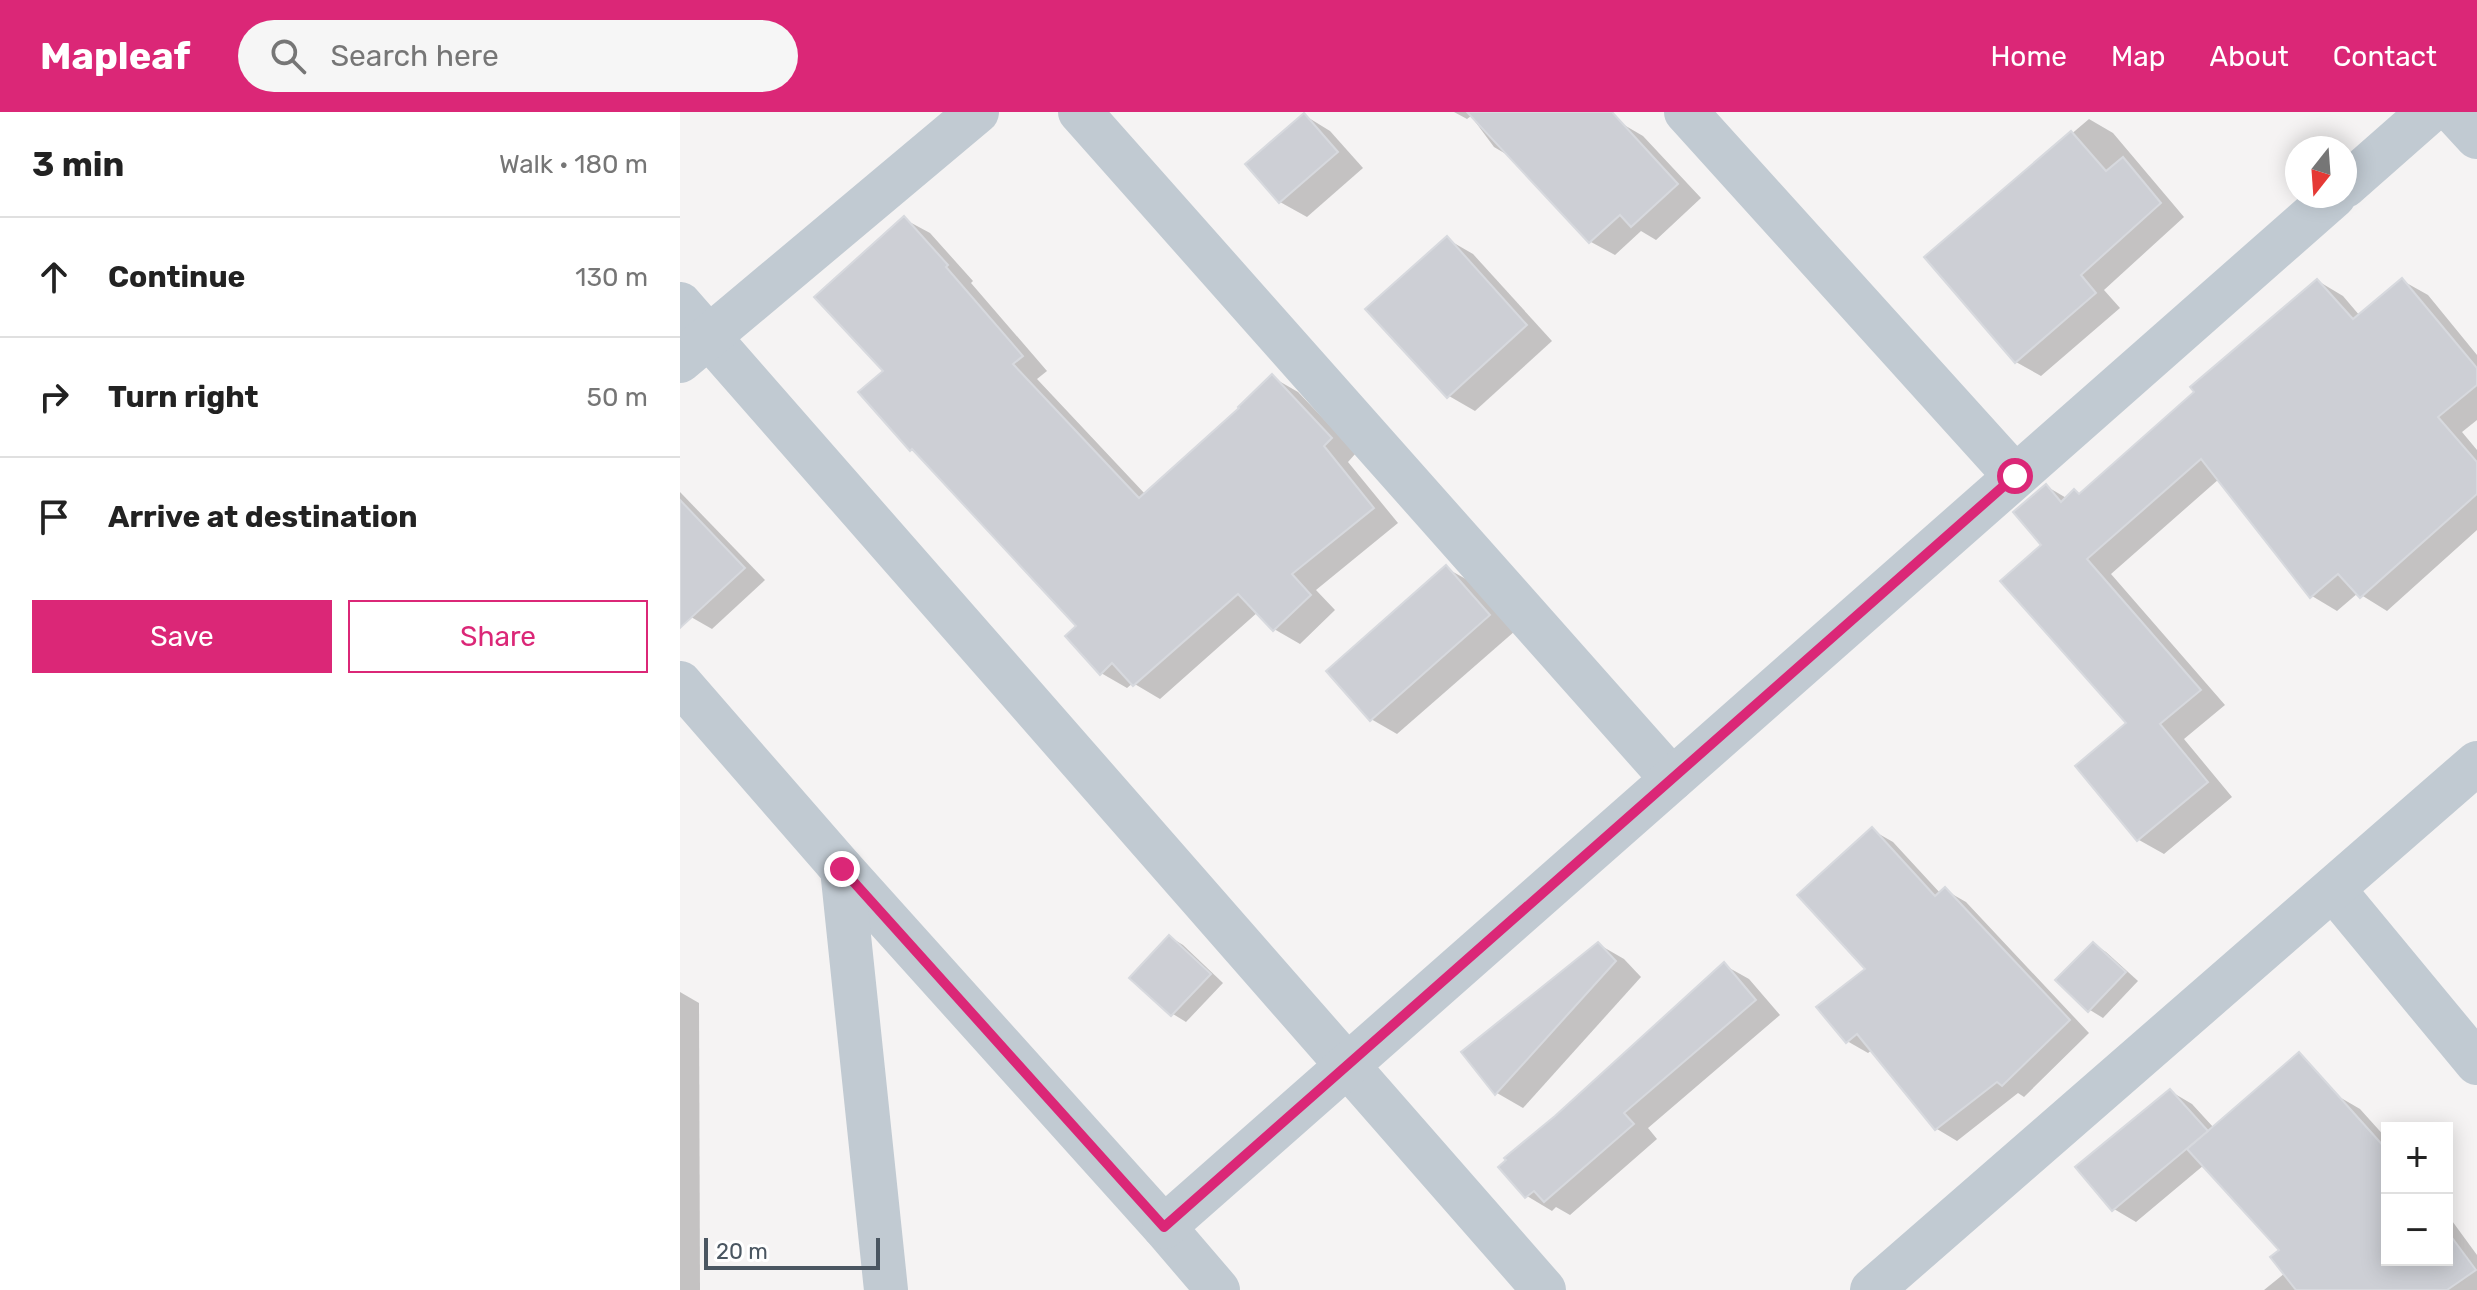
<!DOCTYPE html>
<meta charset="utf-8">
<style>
:root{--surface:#fff;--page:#f6f6f6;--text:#222;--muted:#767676;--line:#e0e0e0;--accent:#db2777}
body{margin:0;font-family:Rubik,sans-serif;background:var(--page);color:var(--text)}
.controls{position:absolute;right:24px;bottom:24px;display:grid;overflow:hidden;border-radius:0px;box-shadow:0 4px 20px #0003}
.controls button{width:72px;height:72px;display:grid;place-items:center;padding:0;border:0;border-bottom:2px solid var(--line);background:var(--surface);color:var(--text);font:40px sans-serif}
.compass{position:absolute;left:1605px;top:24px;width:72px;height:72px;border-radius:50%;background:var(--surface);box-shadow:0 4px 20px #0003;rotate:197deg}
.scale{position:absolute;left:24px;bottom:20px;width:176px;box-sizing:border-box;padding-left:8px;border:4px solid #4a5661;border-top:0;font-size:22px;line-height:28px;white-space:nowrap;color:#4a5661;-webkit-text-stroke:6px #fff;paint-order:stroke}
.stop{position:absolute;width:24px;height:24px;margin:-18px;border:6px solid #db2777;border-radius:50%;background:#fff}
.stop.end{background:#db2777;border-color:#fff;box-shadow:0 2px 8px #0008}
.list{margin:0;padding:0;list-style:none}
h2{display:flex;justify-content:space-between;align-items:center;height:104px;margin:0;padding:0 32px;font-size:34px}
h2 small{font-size:26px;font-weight:400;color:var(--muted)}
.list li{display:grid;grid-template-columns:52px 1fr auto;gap:24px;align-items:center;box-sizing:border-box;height:120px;padding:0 32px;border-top:2px solid var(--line)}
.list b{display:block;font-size:30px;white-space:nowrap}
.list em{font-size:26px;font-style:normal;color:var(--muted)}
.actions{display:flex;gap:16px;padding:24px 32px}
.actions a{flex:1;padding:18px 0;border:2px solid var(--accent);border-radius:0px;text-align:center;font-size:28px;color:var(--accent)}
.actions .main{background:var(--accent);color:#fff}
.icon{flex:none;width:44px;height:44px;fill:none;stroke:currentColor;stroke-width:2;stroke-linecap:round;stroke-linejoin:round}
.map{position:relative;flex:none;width:1797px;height:1178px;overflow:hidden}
header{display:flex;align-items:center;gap:48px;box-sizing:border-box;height:112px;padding:0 40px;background:var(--accent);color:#fff}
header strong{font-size:38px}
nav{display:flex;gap:44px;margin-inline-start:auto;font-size:28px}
.search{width:560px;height:72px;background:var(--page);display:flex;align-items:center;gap:20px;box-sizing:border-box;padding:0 28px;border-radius:44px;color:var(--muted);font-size:30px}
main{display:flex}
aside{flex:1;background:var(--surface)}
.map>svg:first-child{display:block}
.shadow{fill:#0003}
.building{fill:#cdcfd5;stroke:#d7d9de;stroke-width:2}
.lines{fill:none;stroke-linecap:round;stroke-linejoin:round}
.street{stroke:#c1cad2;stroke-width:44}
.route{stroke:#db2777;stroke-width:10}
</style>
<header>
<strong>Mapleaf</strong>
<div class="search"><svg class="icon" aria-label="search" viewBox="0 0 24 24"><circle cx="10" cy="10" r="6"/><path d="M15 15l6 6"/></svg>Search here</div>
<nav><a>Home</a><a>Map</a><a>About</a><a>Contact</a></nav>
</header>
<main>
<aside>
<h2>3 min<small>Walk · 180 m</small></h2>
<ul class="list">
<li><svg class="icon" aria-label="ahead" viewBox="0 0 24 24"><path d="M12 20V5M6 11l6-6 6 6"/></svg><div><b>Continue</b></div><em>130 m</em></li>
<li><svg class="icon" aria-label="right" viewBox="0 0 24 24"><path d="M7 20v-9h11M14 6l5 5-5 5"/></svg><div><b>Turn right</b></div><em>50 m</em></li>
<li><svg class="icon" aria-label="arrive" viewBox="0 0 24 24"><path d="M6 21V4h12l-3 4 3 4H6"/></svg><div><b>Arrive at destination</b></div></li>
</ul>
<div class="actions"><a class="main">Save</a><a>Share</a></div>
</aside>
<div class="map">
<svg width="1797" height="1178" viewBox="0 0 1797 1178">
<rect width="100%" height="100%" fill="#f5f3f3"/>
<!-- shadow -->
<g class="shadow">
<polygon points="774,0 912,0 939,10 963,24 1021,86 976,128 961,119 935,143 911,130 831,45 814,35 791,4 787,7"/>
<polygon points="624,3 650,19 683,56 627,105 600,90"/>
<polygon points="1409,7 1433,21 1504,105 1424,178 1440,196 1361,264 1336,250 1247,145"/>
<polygon points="224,107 250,121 293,169 291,171 367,259 357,267 466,383 562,296 592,265 618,280 676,341 668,350 718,411 636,478 655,498 620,532 594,517 578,500 480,587 453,571 447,576 421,561 399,514 241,344 231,338 206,259"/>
<polygon points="767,127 793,142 872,229 795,299 769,284"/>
<polygon points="1638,169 1663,184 1680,204 1723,169 1748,183 1797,243 1797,308 1782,320 1797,338 1797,418 1707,499 1678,481 1657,499 1632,484 1539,367 1431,462 1545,593 1504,627 1552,685 1484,742 1459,728 1397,654 1449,611 1364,434 1366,374 1388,387 1400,383"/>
<polygon points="0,380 85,468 32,517 11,505 0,493"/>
<polygon points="766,456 793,471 835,519 717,622 691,607"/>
<polygon points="1192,718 1213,730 1261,782 1265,778 1286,790 1409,921 1344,985 1338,981 1277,1029 1257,1017 1192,938 1188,941 1167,929 1188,857"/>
<polygon points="490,825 503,833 543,871 506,910 493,902"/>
<polygon points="918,832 944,847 961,865 843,996 817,981"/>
<polygon points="1413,832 1426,840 1458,869 1423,906 1410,898"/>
<polygon points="1044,853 1069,867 1100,903 968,1016 977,1027 890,1103 876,1095 872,1099 847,1084"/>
<polygon points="0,880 19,891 20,1178 0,1178"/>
<polygon points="1490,979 1512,992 1534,1016 1656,983 1680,997 1707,1027 1707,1148 1767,1148 1767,1102 1797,1143 1797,1178 1584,1178 1605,1161 1602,1138 1524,1053 1456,1110 1434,1097"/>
<polygon points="1767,1087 1773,1093 1767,1098"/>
</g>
<!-- building -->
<g class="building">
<polygon points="787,0 932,0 998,72 951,115 940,103 909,131"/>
<polygon points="624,1 658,40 599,91 565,52"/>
<polygon points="1391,19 1426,59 1443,45 1481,91 1401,163 1416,181 1335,251 1244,145"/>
<polygon points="224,104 268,153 266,155 343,244 333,252 459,386 559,296 558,295 592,262 652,326 644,334 694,396 612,462 631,483 593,519 558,482 453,574 432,551 420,563 385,524 396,514 232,337 230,339 178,280 203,259 134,185"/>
<polygon points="767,124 847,213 767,286 685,197"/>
<polygon points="1722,166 1797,256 1797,273 1758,305 1797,350 1797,382 1680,486 1658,462 1630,486 1521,347 1407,447 1521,578 1480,612 1528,670 1457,729 1395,654 1446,611 1320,469 1361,433 1333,400 1366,372 1381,390 1394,377 1399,382 1514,280 1510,275 1637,167 1673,207"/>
<polygon points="0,388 65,456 0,516"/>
<polygon points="766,453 810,503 690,609 646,559"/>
<polygon points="1192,715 1255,784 1265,775 1390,908 1322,974 1317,970 1255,1018 1177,922 1166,931 1136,895 1185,857 1117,783"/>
<polygon points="489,823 531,862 491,904 449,866"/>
<polygon points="918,830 936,849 815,983 781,940"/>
<polygon points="1413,830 1446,860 1408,900 1375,868"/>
<polygon points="1044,850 1076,888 944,1001 954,1012 864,1090 854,1079 845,1086 818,1055 826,1048 824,1046 875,1004"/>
<polygon points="1619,940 1707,1038 1707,1148 1767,1148 1767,1119 1796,1158 1767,1178 1616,1178 1590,1145 1599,1138 1507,1037"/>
<polygon points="1490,977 1528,1019 1432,1099 1395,1055"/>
</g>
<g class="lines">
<!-- street -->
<g class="street">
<polyline points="400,0 992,667"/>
<polyline points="1006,0 1335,364"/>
<polyline points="1774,0 1797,25"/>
<polyline points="1665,74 1749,0"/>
<polyline points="0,192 864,1178"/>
<polyline points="0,249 297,0"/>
<polyline points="0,571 162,757 484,1115 538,1178"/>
<polyline points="162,757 206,1178"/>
<polyline points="1653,777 1797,951"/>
<polyline points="484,1115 1654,84"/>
<polyline points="1192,1178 1797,651"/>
</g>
</g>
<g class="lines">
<!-- route -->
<polyline class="route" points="162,757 484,1115 1335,364"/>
</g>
</svg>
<div class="controls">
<button>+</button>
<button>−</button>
</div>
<svg class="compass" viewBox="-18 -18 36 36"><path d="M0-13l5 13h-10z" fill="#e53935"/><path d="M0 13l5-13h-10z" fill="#767676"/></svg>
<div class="scale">20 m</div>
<div class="stop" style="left:1335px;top:364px"></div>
<div class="stop end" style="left:162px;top:757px"></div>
</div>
</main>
